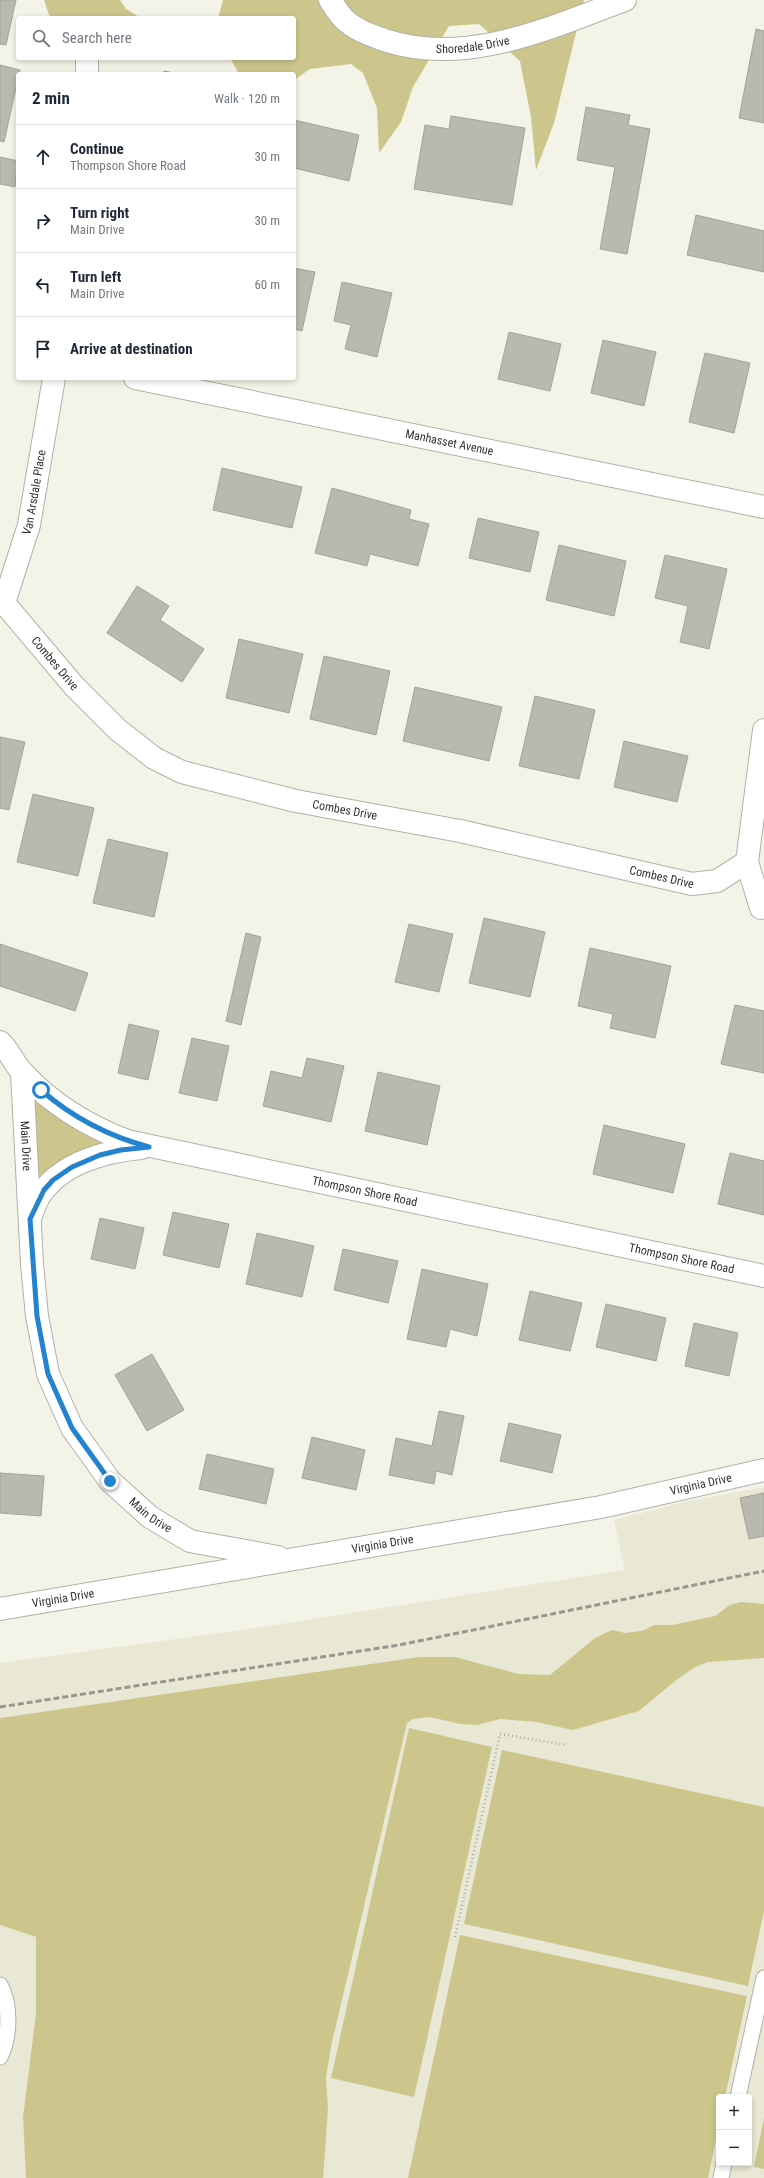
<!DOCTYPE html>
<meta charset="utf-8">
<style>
:root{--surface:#fff;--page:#f2f2f3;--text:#1f2937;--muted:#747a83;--line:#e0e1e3}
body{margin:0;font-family:"Roboto Condensed",sans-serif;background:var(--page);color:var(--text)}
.controls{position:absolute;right:12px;bottom:12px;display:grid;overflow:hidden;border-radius:4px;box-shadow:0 2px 6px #0003}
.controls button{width:36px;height:36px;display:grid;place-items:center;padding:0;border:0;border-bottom:1px solid var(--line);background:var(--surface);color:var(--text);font:20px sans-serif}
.stop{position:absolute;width:12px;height:12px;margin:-9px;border:3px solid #2383cf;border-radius:50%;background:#fff}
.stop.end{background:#2383cf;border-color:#fff;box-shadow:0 1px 4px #0008}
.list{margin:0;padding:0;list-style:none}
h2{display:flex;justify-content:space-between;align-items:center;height:52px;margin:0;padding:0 16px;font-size:17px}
h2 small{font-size:13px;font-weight:400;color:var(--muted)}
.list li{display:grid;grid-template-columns:26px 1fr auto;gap:12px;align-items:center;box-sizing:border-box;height:64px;padding:0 16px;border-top:1px solid var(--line)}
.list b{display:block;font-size:15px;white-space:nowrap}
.list p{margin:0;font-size:13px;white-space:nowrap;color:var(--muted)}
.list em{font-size:13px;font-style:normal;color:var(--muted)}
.icon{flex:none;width:22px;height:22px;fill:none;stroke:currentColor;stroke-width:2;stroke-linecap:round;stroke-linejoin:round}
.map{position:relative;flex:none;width:764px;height:2178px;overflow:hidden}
.search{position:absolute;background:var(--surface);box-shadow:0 2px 6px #0003;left:16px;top:16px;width:280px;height:44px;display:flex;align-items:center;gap:10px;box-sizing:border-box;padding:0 14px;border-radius:4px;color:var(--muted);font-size:15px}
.panel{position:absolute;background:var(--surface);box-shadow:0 2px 6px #0003;left:16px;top:72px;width:280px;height:308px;border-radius:4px}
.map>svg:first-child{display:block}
.built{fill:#e9e8d5;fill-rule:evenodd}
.green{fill:#ccc68c}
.building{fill:#bab9af;stroke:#a4a398}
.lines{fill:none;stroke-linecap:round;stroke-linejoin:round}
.lane-casing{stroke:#b2b1a7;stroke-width:17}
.street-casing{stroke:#b2b1a7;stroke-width:24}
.path{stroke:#aaa9a0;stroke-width:2.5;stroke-dasharray:1 3;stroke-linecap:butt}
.lane{stroke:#fff;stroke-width:15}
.street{stroke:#fff;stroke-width:22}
.rail{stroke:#98978f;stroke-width:3;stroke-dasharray:6 3;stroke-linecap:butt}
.route{stroke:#2383cf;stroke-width:5}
.labels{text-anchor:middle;stroke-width:4;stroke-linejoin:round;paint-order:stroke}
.street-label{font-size:12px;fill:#34332f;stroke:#fff}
</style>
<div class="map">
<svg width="764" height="2178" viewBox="0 0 764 2178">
<rect width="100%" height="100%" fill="#f4f3e7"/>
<!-- built -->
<g class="built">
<path d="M764 1487V2178H302L419 1657 0 1718V1663L249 1629 625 1570 614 1520 685 1502ZM719 2097H749V2163H719Z"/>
<polygon points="0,1925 36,1937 36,2013 23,2117 26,2178 0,2178"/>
</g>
<!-- green -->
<g class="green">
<polygon points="44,0 120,0 126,9 141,18 50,18"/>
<polygon points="223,0 584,0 554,123 536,170 531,117 520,61 479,24 449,26 413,87 401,122 379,153 377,108 363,73 351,64 310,69 294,80 294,74 239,74 230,58 294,58 294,18 218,18"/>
<polygon points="22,1073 121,1150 38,1198"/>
<polygon points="741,1602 764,1604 764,1658 708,1662 695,1667 675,1681 639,1711 573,1730 536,1722 500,1719 477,1725 460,1724 430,1717 413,1719 407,1723 331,2047 326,2078 328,2109 323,2178 26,2178 23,2117 36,2013 36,1937 0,1925 0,1718 419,1657 455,1657 518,1674 550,1675 595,1638 612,1630 625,1633 641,1631 655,1625 672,1625 715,1616 730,1605"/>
<polygon points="409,1728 492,1747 414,2097 331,2078"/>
<polygon points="502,1750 764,1807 764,1911 748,1986 464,1924"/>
<polygon points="460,1935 747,1996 725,2097 719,2097 719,2125 708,2178 408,2178"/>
<polygon points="764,2118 764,2169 754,2167"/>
</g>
<!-- building -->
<g class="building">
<polygon points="0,0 16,0 6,45 0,44"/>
<polygon points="756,29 764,31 764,123 739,118"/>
<polygon points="0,65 20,70 4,142 0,141"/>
<polygon points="164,71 179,74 163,74"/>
<polygon points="586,107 630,115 628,125 650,129 627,254 600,249 615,167 577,160"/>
<polygon points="451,116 525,128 512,205 414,189 425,125 449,129"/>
<polygon points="294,120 359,135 349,181 294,168"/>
<polygon points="0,157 18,161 15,187 0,184"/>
<polygon points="696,215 764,231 764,272 687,255"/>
<polygon points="294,268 315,272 302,331 294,329"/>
<polygon points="342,282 392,293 377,357 345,349 351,325 334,321"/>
<polygon points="509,332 561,344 550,391 498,379"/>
<polygon points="603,340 656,352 644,406 591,393"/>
<polygon points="705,353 750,363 734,433 689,422"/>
<polygon points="222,468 302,487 292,528 213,510"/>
<polygon points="332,488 411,510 409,519 429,524 418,566 370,554 367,566 315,553"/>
<polygon points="478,518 539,532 530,572 469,558"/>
<polygon points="559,545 626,561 614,616 546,600"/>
<polygon points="665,555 727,569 709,649 680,642 688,606 655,598"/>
<polygon points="137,586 169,606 160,620 204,649 182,682 107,633"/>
<polygon points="239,639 303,654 289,713 226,698"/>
<polygon points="324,656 390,671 376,735 310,719"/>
<polygon points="415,687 502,707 489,761 403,741"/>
<polygon points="535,696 595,710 579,779 519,766"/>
<polygon points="0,737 25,742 9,810 0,808"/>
<polygon points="624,741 688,756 677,802 614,787"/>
<polygon points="33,794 94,808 78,876 17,862"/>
<polygon points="108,839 168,853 154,917 93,903"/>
<polygon points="484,918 545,932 530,997 469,983"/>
<polygon points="409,924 453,934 439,992 395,982"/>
<polygon points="246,933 261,937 241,1025 226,1021"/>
<polygon points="0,944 88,973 75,1011 0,986"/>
<polygon points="590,948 671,966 655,1038 610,1028 613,1014 578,1006"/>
<polygon points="735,1005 764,1011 764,1073 721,1064"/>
<polygon points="129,1024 159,1031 148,1080 118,1073"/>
<polygon points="192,1038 229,1046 217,1101 179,1093"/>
<polygon points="307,1058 344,1066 331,1122 263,1106 271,1071 302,1078"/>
<polygon points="378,1072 440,1086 427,1145 365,1131"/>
<polygon points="604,1125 685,1144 673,1193 593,1174"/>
<polygon points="730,1153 764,1161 764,1215 718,1204"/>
<polygon points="173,1212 229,1224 219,1268 163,1255"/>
<polygon points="100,1218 144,1228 135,1269 91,1259"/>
<polygon points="257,1233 314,1246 302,1297 246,1284"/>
<polygon points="343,1249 398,1261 388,1303 334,1290"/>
<polygon points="422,1269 488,1284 477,1336 450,1329 446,1347 407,1339"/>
<polygon points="530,1291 582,1303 570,1351 519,1340"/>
<polygon points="606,1304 666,1318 656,1361 596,1347"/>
<polygon points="694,1323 738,1333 729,1376 685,1366"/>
<polygon points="152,1354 184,1410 147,1431 115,1375"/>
<polygon points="439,1411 464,1416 452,1475 436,1471 434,1484 389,1475 396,1438 432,1446"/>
<polygon points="509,1423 561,1435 552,1473 500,1461"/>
<polygon points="312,1437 365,1450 356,1490 302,1478"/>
<polygon points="207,1454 274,1469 266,1504 199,1489"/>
<polygon points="0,1473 44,1476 41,1516 0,1513"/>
<polygon points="764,1493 764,1536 749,1539 740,1498"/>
</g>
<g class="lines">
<defs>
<g id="lane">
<path d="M0 1985C11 2004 10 2038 0 2057"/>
<polyline points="738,2097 764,1978"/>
<polyline points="721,2178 724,2163"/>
</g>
<g id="street">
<path id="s1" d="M330 0C334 6 339 14 344 19 355 30 371 35 384 40 466 67 549 28 625 0"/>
<polyline points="87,74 87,58"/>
<path id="s2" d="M135 378 764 507"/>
<path id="s3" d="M4 603 74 686 118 730 154 758 182 772 296 801 460 831 692 884 717 881 747 862"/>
<path id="s4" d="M4 603 29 525 54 378"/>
<polyline points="761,908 747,862 764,730"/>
<path id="s5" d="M0 1042C10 1051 14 1065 24 1074 53 1105 88 1126 127 1141L764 1276"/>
<path id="s6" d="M22 1073 32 1264 37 1316 48 1374 72 1428 110 1481 150 1517 190 1541 278 1557"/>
<path d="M31 1216C34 1207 37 1198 43 1191 65 1162 107 1151 141 1148"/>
<path id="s7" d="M0 1609 601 1507 764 1470"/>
</g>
</defs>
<!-- lane casing -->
<use href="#lane" class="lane-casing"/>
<!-- street casing -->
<use href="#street" class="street-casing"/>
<!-- path -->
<polyline class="path" points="455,1937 500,1734 567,1745"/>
<!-- lane -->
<use href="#lane" class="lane"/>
<!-- street -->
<use href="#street" class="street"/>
<!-- rail -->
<polyline class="rail" points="0,1707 399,1645 764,1571"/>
</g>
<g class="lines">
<!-- route -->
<path class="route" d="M41 1090C73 1118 108 1136 149 1147L121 1150 100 1155 72 1167 53 1180 44 1190 30 1219 37 1316 48 1374 72 1428 110 1481"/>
</g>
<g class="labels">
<!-- street labels -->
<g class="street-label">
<text dy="4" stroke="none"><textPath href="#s1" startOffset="159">Shoredale Drive</textPath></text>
<text dy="4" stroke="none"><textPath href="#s2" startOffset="321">Manhasset Avenue</textPath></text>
<text dy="4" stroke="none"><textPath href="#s4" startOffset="115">Van Arsdale Place</textPath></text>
<text dy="4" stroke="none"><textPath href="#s3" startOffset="79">Combes Drive</textPath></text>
<text dy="4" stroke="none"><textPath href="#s3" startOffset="415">Combes Drive</textPath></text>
<text dy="4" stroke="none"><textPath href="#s3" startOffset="739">Combes Drive</textPath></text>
<text dy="4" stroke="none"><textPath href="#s6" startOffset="73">Main Drive</textPath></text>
<text dy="4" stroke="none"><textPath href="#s5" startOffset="407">Thompson Shore Road</textPath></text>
<text dy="4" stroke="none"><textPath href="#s5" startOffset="731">Thompson Shore Road</textPath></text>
<text dy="4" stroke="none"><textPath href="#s7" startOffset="712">Virginia Drive</textPath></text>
<text dy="4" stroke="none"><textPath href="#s6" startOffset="480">Main Drive</textPath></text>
<text dy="4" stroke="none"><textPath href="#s7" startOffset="388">Virginia Drive</textPath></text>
<text dy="4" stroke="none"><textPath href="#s7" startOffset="64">Virginia Drive</textPath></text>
</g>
</g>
</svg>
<div class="controls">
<button>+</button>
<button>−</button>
</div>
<div class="stop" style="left:41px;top:1090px"></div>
<div class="stop end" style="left:110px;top:1481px"></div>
<div class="search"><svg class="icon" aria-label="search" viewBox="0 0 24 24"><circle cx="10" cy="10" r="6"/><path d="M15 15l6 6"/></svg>Search here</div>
<section class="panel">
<h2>2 min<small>Walk · 120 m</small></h2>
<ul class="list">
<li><svg class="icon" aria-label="ahead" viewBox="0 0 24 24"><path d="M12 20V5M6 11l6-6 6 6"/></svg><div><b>Continue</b><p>Thompson Shore Road</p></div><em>30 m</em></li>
<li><svg class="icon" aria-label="right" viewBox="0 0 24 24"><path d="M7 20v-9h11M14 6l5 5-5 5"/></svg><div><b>Turn right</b><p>Main Drive</p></div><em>30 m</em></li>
<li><svg class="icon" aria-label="left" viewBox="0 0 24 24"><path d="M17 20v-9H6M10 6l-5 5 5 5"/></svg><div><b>Turn left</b><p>Main Drive</p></div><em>60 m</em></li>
<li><svg class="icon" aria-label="arrive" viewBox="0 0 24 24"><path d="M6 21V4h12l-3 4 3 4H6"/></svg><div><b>Arrive at destination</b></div></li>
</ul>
</section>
</div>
